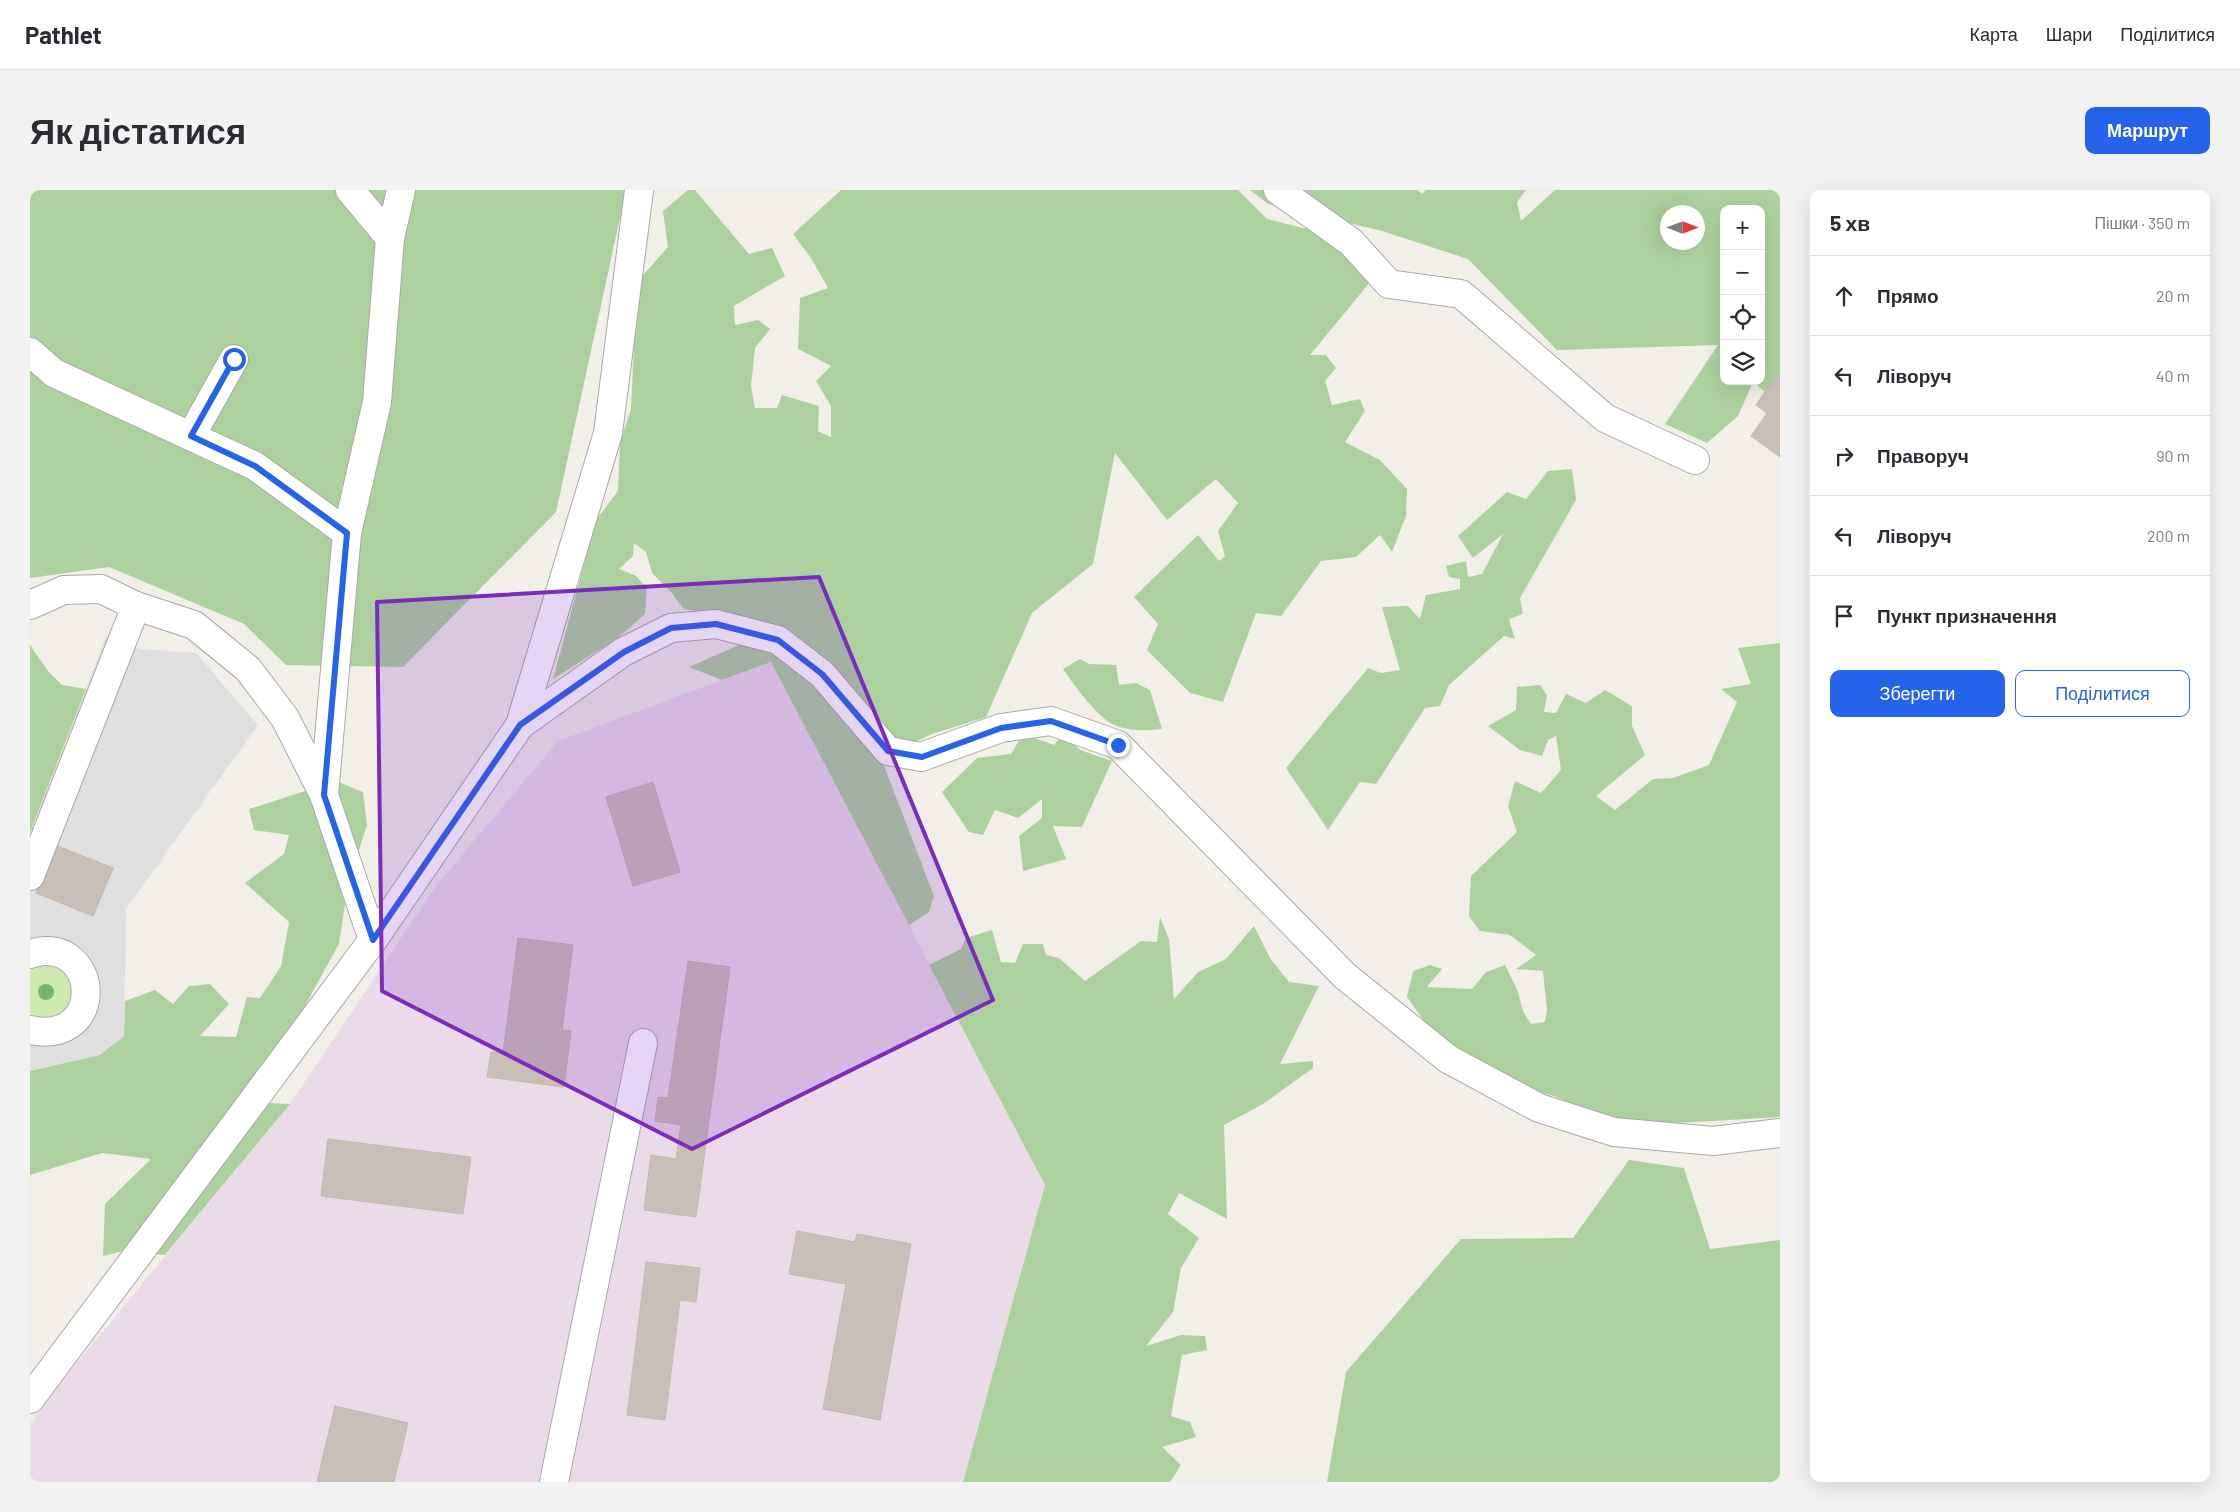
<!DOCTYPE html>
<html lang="uk">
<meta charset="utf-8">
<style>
:root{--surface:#fff;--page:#f2f2f3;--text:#2b2b33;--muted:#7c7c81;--line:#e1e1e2;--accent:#2563eb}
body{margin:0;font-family:Barlow,sans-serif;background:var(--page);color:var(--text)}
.controls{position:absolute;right:15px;top:15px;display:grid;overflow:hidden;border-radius:10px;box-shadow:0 5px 20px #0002}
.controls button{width:45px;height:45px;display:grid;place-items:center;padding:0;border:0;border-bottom:1px solid var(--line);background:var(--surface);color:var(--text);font:25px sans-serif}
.compass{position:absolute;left:1630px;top:15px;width:45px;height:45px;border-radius:50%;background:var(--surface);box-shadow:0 5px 20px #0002;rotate:90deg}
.stop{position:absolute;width:15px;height:15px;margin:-11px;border:4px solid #2563eb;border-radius:50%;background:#fff}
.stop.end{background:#2563eb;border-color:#fff;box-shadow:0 1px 5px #0008}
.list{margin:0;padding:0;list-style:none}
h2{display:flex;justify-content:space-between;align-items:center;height:65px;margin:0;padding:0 20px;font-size:21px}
h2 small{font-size:16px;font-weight:400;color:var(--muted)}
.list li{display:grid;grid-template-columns:32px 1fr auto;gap:15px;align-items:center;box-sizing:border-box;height:80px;padding:0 20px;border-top:1px solid var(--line)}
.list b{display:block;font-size:19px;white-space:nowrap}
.list em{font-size:16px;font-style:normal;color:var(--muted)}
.actions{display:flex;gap:10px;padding:15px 20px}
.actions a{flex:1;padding:11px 0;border:1px solid var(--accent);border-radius:10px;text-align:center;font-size:18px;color:var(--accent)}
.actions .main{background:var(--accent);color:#fff}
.icon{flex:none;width:28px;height:28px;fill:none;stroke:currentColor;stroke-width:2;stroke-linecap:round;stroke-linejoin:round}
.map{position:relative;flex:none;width:1750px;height:1292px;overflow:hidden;border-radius:10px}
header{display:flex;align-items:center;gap:30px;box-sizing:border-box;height:70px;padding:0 25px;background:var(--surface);border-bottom:1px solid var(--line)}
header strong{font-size:24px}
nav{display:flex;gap:28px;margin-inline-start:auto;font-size:18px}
.intro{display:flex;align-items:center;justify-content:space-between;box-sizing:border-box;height:120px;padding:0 30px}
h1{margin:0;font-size:35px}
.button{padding:12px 22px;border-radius:10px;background:var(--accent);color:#fff;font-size:18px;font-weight:700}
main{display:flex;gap:30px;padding:0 30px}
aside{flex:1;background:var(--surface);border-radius:10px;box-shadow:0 5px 20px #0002}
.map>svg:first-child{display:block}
.residential{fill:#e0dfdf}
.industrial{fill:#ebdbe8}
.grass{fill:#cdebb0}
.forest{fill:#add19e;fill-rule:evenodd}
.building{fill:#c7bfb8;stroke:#c4b6ab}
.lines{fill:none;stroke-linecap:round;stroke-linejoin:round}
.minor-casing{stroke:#a9a9a9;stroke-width:30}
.minor{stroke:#fff;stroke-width:28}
.tree{fill:#74b475}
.route{stroke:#2563eb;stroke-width:6}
.marked{fill:#7b2cbf;fill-opacity:0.2;stroke:#7b2cbf;stroke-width:4;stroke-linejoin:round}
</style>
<header>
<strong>Pathlet</strong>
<nav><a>Карта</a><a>Шари</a><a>Поділитися</a></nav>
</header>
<div class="intro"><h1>Як дістатися</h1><a class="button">Маршрут</a></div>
<main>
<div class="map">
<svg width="1750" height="1292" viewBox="0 0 1750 1292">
<rect width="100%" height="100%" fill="#f2efe9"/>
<!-- residential -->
<polygon class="residential" points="76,447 110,459 166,463 228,535 96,719 94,846 66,868 0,882 0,642"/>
<!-- industrial -->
<polygon class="industrial" points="741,472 1015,995 933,1292 0,1292 0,1234 24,1201 260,914 406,696 528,551"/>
<!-- grass -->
<polygon class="grass" points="16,773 27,775 43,791 43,813 27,830 0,827 0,778"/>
<!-- forest -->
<g class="forest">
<polygon points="0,0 596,0 526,322 373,477 256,475 214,434 79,377 0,388"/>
<polygon points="658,0 665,0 719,64 742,58 755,86 704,116 705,135 728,130 740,139 725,158 721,196 725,218 747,218 752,205 789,216 788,241 801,247 801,216 786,191 801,176 768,159 770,108 798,98 781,68 763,44 811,0 1208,0 1237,29 1293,43 1341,91 1280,165 1296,165 1306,178 1295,191 1302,215 1330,209 1335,221 1315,252 1350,270 1377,299 1376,326 1362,362 1350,345 1326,367 1291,371 1251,426 1226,423 1193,512 1160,503 1117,460 1128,434 1104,407 1168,345 1189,371 1195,366 1188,341 1208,313 1186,289 1137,330 1085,263 1063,374 1002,423 956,527 902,544 851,568 904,706 899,722 879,735 741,472 692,490 659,477 752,436 654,419 641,402 622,383 616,362 604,353 603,366 589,379 606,386 617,398 615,424 588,448 523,489 566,330 588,301 590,253 601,219 607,92 638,57 633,21"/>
<path d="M1220 0H1388L1392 4 1396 0H1496L1487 12 1491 31 1525 0H1750V189L1746 186 1735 202 1723 192 1708 226 1677 253 1635 234 1688 155 1527 160 1438 69 1352 41 1238 14ZM1694 19H1731V191H1694ZM1638 22H1668V52H1638Z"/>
<polygon points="1542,279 1546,310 1490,408 1493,424 1479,429 1485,449 1474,446 1419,495 1410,516 1395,518 1346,594 1330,592 1298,640 1256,578 1338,478 1351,483 1370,480 1352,417 1378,416 1390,429 1396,405 1430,399 1430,389 1419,387 1416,376 1436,371 1438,387 1452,384 1473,344 1443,368 1428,346 1477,302 1496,309 1518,281"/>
<polygon points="1750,453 1750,927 1595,936 1524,906 1494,898 1401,841 1377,807 1383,781 1400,775 1412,779 1397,797 1442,799 1456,782 1475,775 1487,799 1493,821 1501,834 1515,832 1517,820 1513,781 1486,779 1506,765 1480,745 1450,741 1439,726 1441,686 1487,642 1478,616 1485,591 1511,603 1531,580 1526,546 1518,550 1512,566 1490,560 1458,536 1486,520 1487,497 1510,495 1517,505 1514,522 1526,523 1536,504 1556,513 1575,500 1602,516 1602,536 1615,565 1566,606 1585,620 1623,589 1643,588 1679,575 1707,512 1691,499 1721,494 1708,458"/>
<polygon points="0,455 18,481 32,495 56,499 0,642"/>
<path d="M1050 469 1059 474 1086 475 1089 495 1106 493 1120 500 1132 539C1116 541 1097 541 1082 534 1066 525 1043 494 1033 479Z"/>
<polygon points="993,544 1024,555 1033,544 1050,560 1082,571 1052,637 1023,636 1036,669 993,681 989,646 1012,628 1012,609 988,628 965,620 953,645 939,642 912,602 947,568 981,564"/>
<polygon points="306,591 333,602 337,635 318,694 309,754 251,859 239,913 260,914 135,1065 93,1061 73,1066 75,1014 121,969 72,963 0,985 0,881 70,865 94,846 95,811 125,800 143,814 159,796 180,794 199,814 170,846 206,847 217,807 230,808 251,776 259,732 215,693 254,664 259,645 224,640 219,619"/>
<polygon points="1130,727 1139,749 1144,809 1168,782 1196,769 1224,736 1240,768 1259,792 1289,796 1250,874 1283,871 1283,878 1233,914 1194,935 1197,1029 1149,1003 1138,1024 1169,1048 1151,1078 1143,1122 1116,1156 1151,1145 1175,1146 1177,1160 1152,1165 1141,1226 1160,1232 1166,1247 1132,1257 1151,1275 1140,1292 933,1292 1015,995 899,775 931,759 936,748 962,740 971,772 985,773 993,754 1013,754 1016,765 1029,768 1055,791 1111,751 1127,752"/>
<polygon points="1599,970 1654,978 1680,1059 1750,1050 1750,1292 1297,1292 1316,1182 1431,1049 1543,1048"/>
</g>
<!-- building -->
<g class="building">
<polygon points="1746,186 1750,189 1750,267 1721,246 1737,223 1726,215"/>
<polygon points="623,592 650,682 603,696 576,607"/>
<polygon points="25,655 83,678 63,726 6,703"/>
<polygon points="488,748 543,755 532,840 541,841 534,897 457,887 461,862 473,863"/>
<polygon points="658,771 700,777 666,1027 614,1020 621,965 646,969 651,935 625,931 628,907 638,908"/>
<polygon points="298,949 441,967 433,1024 291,1006"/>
<polygon points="767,1041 825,1052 827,1044 881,1054 850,1230 793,1219 816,1094 759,1084"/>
<polygon points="616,1072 670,1078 666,1112 650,1110 635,1230 597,1225"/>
<polygon points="305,1216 378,1233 364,1292 287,1292"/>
</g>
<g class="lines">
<defs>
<g id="minor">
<polyline points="320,0 360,48"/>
<polyline points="1248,0 1321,52 1359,94 1431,104 1575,228 1665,270"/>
<polyline points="0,162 24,183 225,276 317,343"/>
<polyline points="161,246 204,169"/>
<polyline points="0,415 34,400 71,399 106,416 164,435 218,479 255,528 294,605 343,750"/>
<polyline points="490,535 593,462 641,438 686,434 748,450 792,484 858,561 891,567 971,538 1021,531 1088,555 1315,786 1418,869 1509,918 1584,942 1683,951 1750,943"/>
<polyline points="294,605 317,343 347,212 360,48 371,0"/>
<polyline points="0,686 106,416"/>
<path d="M0 764C5 763 10 761 15 761 71 760 72 855 0 840"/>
<polyline points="0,1209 343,750 490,535 578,243 609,0"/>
<polyline points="524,1292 613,853"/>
</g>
</defs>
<!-- minor casing -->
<use href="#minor" class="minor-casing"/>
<!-- minor -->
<use href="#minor" class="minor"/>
</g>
<!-- trees -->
<circle class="tree" cx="16" cy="802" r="8"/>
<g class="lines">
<!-- route -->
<polyline class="route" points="204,169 161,246 225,276 317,343 294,605 343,750 490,535 594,462 641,438 686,434 748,450 792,484 858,561 892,567 971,538 1021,531 1088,555"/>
</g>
<!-- marked area -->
<path class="marked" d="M789 387 963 810 662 959 352 801 347 412Z"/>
</svg>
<div class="controls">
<button>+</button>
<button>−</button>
<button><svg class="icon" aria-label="locate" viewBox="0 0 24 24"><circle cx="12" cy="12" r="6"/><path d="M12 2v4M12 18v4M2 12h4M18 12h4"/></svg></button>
<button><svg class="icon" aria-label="layers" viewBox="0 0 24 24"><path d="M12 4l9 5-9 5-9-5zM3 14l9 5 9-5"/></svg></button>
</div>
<svg class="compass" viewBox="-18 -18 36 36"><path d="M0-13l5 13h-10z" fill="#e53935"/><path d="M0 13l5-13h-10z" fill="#7c7c81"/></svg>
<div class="stop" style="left:204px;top:169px"></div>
<div class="stop end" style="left:1088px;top:555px"></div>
</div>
<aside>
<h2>5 хв<small>Пішки · 350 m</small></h2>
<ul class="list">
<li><svg class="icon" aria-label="ahead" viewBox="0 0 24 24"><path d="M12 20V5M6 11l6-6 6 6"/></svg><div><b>Прямо</b></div><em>20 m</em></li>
<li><svg class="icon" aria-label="left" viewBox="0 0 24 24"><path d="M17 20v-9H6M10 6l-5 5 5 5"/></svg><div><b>Ліворуч</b></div><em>40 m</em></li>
<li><svg class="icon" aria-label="right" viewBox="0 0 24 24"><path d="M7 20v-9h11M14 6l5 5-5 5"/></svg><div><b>Праворуч</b></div><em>90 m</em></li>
<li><svg class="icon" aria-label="left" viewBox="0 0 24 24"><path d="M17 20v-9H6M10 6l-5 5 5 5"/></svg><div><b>Ліворуч</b></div><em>200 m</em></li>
<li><svg class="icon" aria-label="arrive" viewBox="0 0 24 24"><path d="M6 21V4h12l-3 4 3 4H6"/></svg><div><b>Пункт призначення</b></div></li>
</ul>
<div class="actions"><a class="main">Зберегти</a><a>Поділитися</a></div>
</aside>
</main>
